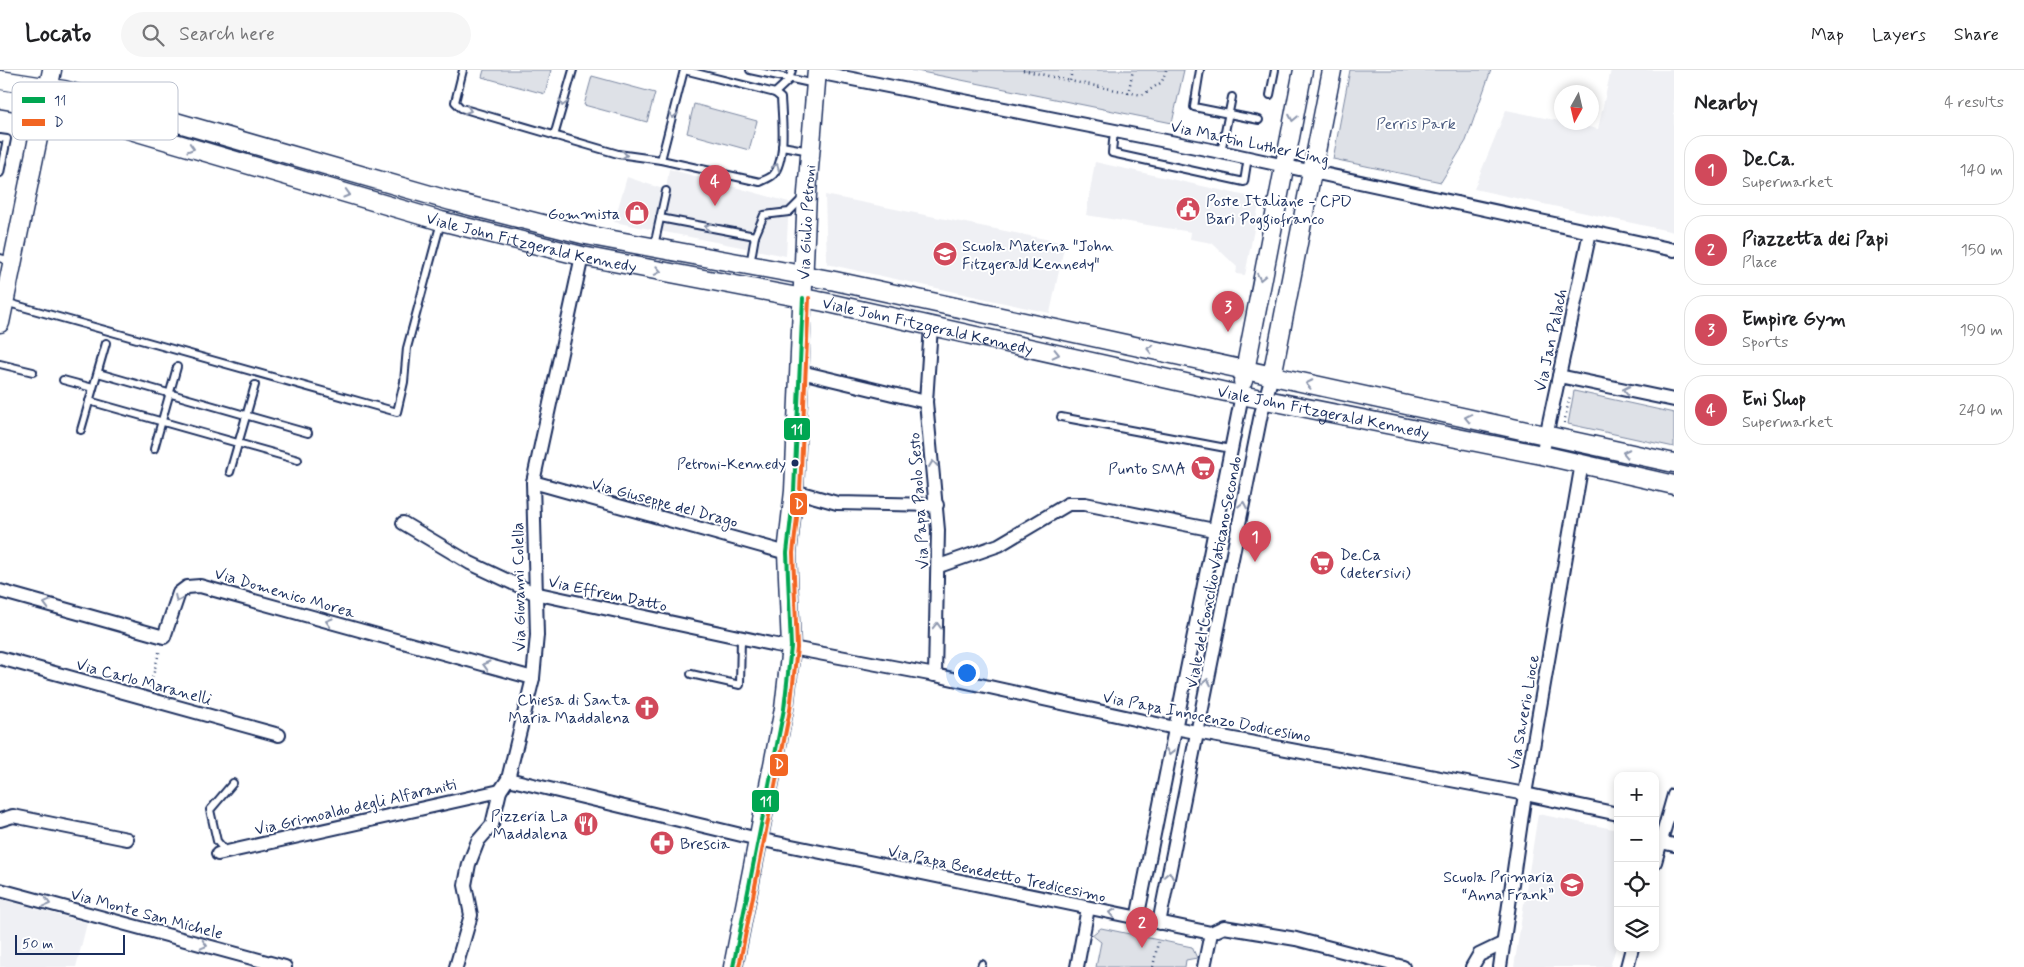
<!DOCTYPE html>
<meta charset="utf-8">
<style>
:root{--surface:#fff;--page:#f6f6f6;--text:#202124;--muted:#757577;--line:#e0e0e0;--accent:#d1495b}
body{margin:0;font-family:Mynerve,sans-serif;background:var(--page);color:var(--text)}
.controls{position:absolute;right:15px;bottom:15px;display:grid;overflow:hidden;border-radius:10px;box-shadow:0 2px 8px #0003}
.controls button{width:45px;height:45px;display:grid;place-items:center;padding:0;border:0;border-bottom:1px solid var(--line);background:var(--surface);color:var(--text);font:25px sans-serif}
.compass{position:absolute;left:1554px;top:15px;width:45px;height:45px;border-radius:50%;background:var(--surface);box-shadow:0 2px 8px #0003;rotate:188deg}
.scale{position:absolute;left:15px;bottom:12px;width:110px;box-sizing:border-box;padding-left:5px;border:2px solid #1b2f5e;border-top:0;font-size:14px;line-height:18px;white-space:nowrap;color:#1b2f5e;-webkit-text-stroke:4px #fff;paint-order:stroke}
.you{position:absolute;left:966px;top:602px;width:18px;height:18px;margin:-12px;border:4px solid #fff;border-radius:50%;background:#1a73e8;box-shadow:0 0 0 8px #1a73e833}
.badge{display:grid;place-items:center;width:32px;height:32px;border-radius:50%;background:var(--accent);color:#fff;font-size:16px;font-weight:700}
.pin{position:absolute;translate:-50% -41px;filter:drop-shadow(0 1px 2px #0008)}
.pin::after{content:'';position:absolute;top:26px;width:18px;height:15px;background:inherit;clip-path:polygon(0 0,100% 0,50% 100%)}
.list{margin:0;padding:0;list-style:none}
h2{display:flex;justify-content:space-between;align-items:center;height:65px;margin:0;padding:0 20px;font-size:21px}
h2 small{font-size:16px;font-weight:400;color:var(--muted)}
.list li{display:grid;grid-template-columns:32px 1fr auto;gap:15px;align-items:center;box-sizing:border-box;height:70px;margin:0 10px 10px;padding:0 10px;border:1px solid var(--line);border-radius:20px}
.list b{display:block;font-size:19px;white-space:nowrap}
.list p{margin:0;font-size:16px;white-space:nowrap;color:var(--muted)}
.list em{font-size:16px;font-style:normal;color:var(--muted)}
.icon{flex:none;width:28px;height:28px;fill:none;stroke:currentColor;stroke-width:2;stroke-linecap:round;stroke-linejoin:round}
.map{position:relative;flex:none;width:1674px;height:897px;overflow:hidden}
header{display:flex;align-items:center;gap:30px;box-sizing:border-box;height:70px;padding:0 25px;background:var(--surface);border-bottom:1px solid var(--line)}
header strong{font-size:24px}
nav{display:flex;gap:28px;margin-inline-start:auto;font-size:18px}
.search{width:350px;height:45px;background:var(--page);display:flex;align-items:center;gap:12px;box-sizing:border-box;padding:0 18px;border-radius:28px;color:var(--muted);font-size:19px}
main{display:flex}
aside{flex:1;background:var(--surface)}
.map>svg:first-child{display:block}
.built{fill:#eff0f4}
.green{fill:#dee1e7;stroke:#7c88a2}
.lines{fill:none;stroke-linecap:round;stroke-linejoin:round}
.lane-casing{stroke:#1b2f5e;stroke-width:10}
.street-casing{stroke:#1b2f5e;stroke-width:16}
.secondary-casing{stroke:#1b2f5e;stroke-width:21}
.path{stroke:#1b2f5e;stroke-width:2.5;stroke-dasharray:1 4;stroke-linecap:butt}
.lane{stroke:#fff;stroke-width:6}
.street{stroke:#fff;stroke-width:12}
.secondary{stroke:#fff;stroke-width:18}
.bus-1-casing{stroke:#fff;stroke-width:8}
.bus-2-casing{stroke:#fff;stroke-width:8}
.bus-1{stroke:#00a651;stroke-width:4}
.bus-2{stroke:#f26522;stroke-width:4}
.oneway{stroke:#8d97ae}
.bus-dot{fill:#1b2f5e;stroke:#fff;stroke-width:2}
.labels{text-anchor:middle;stroke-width:4;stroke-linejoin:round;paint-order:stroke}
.bus-label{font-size:15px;fill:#1b2f5e;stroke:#fff;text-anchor:end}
.park-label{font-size:16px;fill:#4c5c80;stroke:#fff}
.street-label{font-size:16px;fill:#1b2f5e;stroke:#fff}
.poi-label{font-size:16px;fill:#1b2f5e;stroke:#fff;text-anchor:end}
.key{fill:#fff;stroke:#bbc1cf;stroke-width:1}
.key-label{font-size:14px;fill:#1b2f5e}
.line-badge{stroke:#fff;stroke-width:2}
.badge-label{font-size:14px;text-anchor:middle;font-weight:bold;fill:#fff}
</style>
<header>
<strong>Locato</strong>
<div class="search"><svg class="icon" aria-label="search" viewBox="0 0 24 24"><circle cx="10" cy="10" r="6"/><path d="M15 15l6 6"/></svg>Search here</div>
<nav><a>Map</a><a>Layers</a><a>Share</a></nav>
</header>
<main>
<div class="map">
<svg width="1674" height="897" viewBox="0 0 1674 897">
<rect width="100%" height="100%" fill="#fff"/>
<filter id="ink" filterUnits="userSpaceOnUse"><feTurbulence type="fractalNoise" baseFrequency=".02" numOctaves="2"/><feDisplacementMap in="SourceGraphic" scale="10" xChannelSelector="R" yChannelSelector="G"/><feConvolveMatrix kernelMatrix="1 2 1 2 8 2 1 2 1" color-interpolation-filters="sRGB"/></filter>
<g filter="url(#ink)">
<!-- built -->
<g class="built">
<polygon points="1611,0 1674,0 1674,162 1474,119 1506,40 1598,59"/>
<polygon points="1095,92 1260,129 1245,205 1236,204 1237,197 1212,173 1190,169 1191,162 1086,145"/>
<polygon points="669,99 789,132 786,186 614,152 627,107 666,120"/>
<polygon points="825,125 1065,173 1050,243 827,194"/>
<polygon points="1538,744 1618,760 1618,871 1610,897 1514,897"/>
<polygon points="0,829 87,853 76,897 0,897"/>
</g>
<!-- green -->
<g class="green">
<polygon points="484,0 551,0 545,24 482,7"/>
<polygon points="912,0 1184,0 1172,53"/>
<polygon points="1350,0 1491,0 1466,71 1441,112 1333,89"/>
<polygon points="592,6 655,23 647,52 584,35"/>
<polygon points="694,34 757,51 749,80 687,63"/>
<polygon points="1574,321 1674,343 1674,377 1568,354"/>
<polygon points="1101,858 1192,877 1197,888 1186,890 1185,897 1096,897 1101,872 1092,865"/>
</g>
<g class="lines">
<defs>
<g id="lane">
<path d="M463 0 455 32 461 38 618 84 661 90 760 112C764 110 770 108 773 105 787 89 782 47 781 28L775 23 684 0"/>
<polyline points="750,0 815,14"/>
<polyline points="1200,0 1194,37 1259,50"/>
<polyline points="775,23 789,10 792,0"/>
<polyline points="1270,25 1275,0"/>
<polyline points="1114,60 1112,83 1244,112 1248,87"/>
<polyline points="554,66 573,0"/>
<polyline points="0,68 7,69 0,103"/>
<polyline points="782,76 810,81"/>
<polyline points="1221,82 1232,27"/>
<polyline points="661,90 684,0"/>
<polyline points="660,148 755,166"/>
<polyline points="654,176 666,121"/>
<polyline points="0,188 11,191"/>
<polyline points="750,195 755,166 764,145 789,142 803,128"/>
<polyline points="5,232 397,342 404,312 407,278 441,152"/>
<polyline points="0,294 33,302"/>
<polyline points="98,303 308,363"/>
<polyline points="63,310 93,318"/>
<polyline points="89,331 298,390"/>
<polyline points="1061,347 1231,379"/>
<polyline points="81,360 106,273"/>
<polyline points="154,379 177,297"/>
<polyline points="230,402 255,315"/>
<polyline points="691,604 740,615 741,568"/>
<polyline points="226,782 217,771 210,740 233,713"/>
<polyline points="981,897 982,894"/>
</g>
<g id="street">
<polyline points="817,2 1221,82 1674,180"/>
<polyline points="931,256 926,332 938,460 935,605"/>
<polyline points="801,302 926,332"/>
<polyline points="1559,306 1674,330"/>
<polyline points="1542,385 1590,162"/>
<polyline points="533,412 787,483"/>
<polyline points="794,421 837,433 937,435"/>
<polyline points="403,453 470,493 534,523 771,574 935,605 1175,658 1525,724 1618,744"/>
<polyline points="939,496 999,475 1068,434 1085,434 1214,460"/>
<polyline points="0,521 164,567 179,523 187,517 200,516 533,608"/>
<polyline points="0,588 279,665"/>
<polyline points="508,709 758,769 1211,863 1224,857 1296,869 1403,897"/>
<polyline points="0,750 13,746 127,769"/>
<polyline points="1661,772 1674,775"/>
<polyline points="218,784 500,721"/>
<polyline points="1655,792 1674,725"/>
<polyline points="0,820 285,897"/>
<polyline points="1137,849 1242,325"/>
<polyline points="1159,853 1261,344 1272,306"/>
<polyline points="456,897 471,845 465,815 469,794 478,771 492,755 500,721 508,709 533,608 537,565 533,412 582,186"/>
<polyline points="1077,897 1088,838"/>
<polyline points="1204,897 1211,863"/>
<polyline points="1472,897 1479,885 1504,873"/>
<polyline points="1500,897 1525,724 1582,393"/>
<polyline points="1627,897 1632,878"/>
</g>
<g id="secondary">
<polyline points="0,10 64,20 451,131 586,165 835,211 1674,393"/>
<path id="s1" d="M0 29 59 39 441 151 582 186 824 232 1226 322 1542 385 1674 415"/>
<polyline points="0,253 52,0"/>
<polyline points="1272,306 1332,0"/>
<polyline points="1243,311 1303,0"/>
<path id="s2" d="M733 897 784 639 791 577 787 483 794 421 807 123 817 0"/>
</g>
</defs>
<!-- lane casing -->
<use href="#lane" class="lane-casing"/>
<!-- street casing -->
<use href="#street" class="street-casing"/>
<!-- secondary casing -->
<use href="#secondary" class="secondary-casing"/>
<!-- path -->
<g class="path">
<polyline points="1023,0 1070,11"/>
<polyline points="1072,0 1070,11 1142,25 1162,12 1166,0"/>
<polyline points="1128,24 1133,0"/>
<polyline points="1564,353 1570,326"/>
<polyline points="150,617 160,579"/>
<polyline points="1153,897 1158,872"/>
</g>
<!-- lane -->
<use href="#lane" class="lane"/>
<!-- street -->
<use href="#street" class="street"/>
<!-- secondary -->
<use href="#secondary" class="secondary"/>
<defs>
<polyline id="bus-1" points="733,897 784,639 791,577 787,483 794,421 803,228"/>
<polyline id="bus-2" points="739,897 790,640 797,578 793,483 800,421 809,228"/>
</defs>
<!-- bus-1 casing -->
<use href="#bus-1" class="bus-1-casing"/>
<!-- bus-2 casing -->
<use href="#bus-2" class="bus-2-casing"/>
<!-- bus-1 -->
<use href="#bus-1" class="bus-1"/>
<!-- bus-2 -->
<use href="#bus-2" class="bus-2"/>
</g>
<!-- one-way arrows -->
<defs><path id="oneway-chevron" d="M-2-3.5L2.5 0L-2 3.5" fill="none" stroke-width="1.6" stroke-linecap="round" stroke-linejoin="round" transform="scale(1.25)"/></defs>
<g class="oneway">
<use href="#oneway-chevron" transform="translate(563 33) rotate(106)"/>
<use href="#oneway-chevron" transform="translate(468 40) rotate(19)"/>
<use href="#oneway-chevron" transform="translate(673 45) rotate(104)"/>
<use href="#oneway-chevron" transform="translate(1293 48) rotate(101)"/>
<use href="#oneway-chevron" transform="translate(191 78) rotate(16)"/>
<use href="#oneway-chevron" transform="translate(624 85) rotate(9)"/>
<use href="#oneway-chevron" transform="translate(776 97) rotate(-67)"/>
<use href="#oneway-chevron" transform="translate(347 124) rotate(16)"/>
<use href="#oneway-chevron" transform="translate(708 157) rotate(-170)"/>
<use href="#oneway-chevron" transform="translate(658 201) rotate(11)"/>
<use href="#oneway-chevron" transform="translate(1261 207) rotate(101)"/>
<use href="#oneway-chevron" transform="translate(1150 279) rotate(-168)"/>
<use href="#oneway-chevron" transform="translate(1056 284) rotate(13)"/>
<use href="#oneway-chevron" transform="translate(1309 314) rotate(-168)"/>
<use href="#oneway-chevron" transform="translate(1626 320) rotate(-168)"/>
<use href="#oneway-chevron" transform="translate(1468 348) rotate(-168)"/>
<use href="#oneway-chevron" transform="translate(1626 383) rotate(-168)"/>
<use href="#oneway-chevron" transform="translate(933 394) rotate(-96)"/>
<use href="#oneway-chevron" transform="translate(1243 435) rotate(-79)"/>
<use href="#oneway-chevron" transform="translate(178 529) rotate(116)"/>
<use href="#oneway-chevron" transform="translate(47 534) rotate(-165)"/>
<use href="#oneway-chevron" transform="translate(329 552) rotate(-164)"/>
<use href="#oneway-chevron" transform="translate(937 556) rotate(-88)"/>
<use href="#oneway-chevron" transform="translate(486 595) rotate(-164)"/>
<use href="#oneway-chevron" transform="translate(1207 612) rotate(-79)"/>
<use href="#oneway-chevron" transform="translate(1170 682) rotate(101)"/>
<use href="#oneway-chevron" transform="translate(1169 805) rotate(-79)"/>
<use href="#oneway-chevron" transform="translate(47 833) rotate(15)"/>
<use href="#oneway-chevron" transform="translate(1112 843) rotate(-168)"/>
<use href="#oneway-chevron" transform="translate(204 875) rotate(15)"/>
</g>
</g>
<!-- icons -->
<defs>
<symbol id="civic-disc" viewBox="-11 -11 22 22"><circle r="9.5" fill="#d1495b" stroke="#fff"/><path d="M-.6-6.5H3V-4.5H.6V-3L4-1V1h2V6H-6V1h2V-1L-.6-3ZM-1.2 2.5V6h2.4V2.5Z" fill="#fff"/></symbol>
<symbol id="shop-disc" viewBox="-11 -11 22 22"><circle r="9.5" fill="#d1495b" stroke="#fff"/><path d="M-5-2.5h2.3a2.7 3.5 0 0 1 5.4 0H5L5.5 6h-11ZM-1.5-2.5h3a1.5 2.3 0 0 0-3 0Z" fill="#fff"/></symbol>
<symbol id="school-disc" viewBox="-11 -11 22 22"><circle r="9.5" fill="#d1495b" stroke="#fff"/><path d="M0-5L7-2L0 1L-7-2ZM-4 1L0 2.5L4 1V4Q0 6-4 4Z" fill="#fff"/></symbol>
<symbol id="supermarket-disc" viewBox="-11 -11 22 22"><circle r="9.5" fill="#d1495b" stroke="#fff"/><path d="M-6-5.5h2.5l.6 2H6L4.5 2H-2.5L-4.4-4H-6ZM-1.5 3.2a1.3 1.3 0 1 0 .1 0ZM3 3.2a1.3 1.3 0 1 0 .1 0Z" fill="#fff"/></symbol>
<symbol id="church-disc" viewBox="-11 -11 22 22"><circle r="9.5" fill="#d1495b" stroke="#fff"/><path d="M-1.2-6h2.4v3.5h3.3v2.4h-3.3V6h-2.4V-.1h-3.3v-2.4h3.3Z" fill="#fff"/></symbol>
<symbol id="restaurant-disc" viewBox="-11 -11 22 22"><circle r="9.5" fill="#d1495b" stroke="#fff"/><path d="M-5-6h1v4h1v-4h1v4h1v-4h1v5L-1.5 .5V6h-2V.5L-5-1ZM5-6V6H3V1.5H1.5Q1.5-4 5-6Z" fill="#fff"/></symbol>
<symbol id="pharmacy-disc" viewBox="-11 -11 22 22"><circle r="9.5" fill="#d1495b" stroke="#fff"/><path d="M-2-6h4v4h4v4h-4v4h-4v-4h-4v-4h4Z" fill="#fff"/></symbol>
</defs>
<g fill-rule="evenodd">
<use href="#civic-disc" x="1174" y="125" width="28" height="28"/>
<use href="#shop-disc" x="623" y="129" width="28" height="28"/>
<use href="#school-disc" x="931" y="170" width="28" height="28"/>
<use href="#supermarket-disc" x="1189" y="384" width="28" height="28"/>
<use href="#supermarket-disc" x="1308" y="479" width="28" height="28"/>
<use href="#church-disc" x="633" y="624" width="28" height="28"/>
<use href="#restaurant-disc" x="572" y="740" width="28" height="28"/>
<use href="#pharmacy-disc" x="648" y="759" width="28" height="28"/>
<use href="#school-disc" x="1558" y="801" width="28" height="28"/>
</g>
<!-- markers -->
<circle class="bus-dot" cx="795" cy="393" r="4.5"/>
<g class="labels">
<!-- bus labels -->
<g class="bus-label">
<text x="786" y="399">Petroni-Kennedy</text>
</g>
<!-- park labels -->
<g class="park-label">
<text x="1416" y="59">Perris Park</text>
</g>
<!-- street labels -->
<g class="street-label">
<text transform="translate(1250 72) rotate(12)" y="6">Via Martin Luther King</text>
<text dy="6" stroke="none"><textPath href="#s2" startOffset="751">Via Giulio Petroni</textPath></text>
<text dy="6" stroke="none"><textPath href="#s1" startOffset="551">Viale John Fitzgerald Kennedy</textPath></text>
<text dy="6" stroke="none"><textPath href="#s1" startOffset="956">Viale John Fitzgerald Kennedy</textPath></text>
<text transform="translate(1550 270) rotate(-78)" y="6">Via Jan Palach</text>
<text dy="6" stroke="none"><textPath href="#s1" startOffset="1361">Viale John Fitzgerald Kennedy</textPath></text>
<text transform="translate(918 431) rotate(-94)" y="6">Via Papa Paolo Sesto</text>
<text transform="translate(665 432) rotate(15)" y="6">Via Giuseppe del Drago</text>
<text transform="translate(1213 502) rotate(-79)" y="6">Viale del Concilio Vaticano Secondo</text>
<text transform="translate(518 517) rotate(-91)" y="6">Via Giovanni Colella</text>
<text transform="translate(285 522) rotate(16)" y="6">Via Domenico Morea</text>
<text transform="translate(608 523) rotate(12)" y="6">Via Effrem Datto</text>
<text transform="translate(144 611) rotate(15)" y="6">Via Carlo Maranelli</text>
<text transform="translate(1523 642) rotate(-80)" y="6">Via Saverio Lioce</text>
<text transform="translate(1207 646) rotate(11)" y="6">Via Papa Innocenzo Dodicesimo</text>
<text transform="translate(355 736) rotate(-13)" y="6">Via Grimoaldo degli Alfaraniti</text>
<text transform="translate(997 803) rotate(12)" y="6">Via Papa Benedetto Tredicesimo</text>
<text transform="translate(147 843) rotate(15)" y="6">Via Monte San Michele</text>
</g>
<!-- poi labels -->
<g class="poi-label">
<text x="1206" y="136" text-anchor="start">Poste Italiane - CPD<tspan x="1206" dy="18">Bari Poggiofranco</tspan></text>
<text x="620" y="149">Gommista</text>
<text x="962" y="181" text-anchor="start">Scuola Materna "John<tspan x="962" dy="18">Fitzgerald Kennedy"</tspan></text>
<text x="1186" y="404">Punto SMA</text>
<text x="1340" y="490" text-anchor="start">De.Ca<tspan x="1340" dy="18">(detersivi)</tspan></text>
<text x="630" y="635">Chiesa di Santa<tspan x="630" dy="18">Maria Maddalena</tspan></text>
<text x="568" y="751">Pizzeria La<tspan x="568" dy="18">Maddalena</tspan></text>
<text x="680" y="779" text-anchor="start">Brescia</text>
<text x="1554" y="812">Scuola Primaria<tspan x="1554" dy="18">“Anna Frank”</tspan></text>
</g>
</g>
<!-- legend -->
<rect x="12" y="12" width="166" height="58" rx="8" class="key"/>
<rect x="22" y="27" width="23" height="6" fill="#00a651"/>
<rect x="22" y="49" width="23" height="7" fill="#f26522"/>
<g class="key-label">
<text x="54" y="35">11</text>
<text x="54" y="57">D</text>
</g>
<g class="line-badge">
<rect x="783" y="347" width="28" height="24" rx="5" fill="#00a651"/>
<rect x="789" y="422" width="19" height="24" rx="5" fill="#f26522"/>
<rect x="769" y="683" width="20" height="24" rx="5" fill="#f26522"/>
<rect x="751" y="719" width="29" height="24" rx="5" fill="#00a651"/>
</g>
<g class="badge-label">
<text x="797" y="364">11</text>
<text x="799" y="439">D</text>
<text x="779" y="699">D</text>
<text x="766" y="736">11</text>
</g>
</svg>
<div class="controls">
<button>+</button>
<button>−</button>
<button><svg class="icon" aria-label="locate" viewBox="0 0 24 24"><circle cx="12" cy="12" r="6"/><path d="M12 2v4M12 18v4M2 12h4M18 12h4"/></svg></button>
<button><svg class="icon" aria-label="layers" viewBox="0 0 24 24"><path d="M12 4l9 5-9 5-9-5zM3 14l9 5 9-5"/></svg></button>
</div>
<svg class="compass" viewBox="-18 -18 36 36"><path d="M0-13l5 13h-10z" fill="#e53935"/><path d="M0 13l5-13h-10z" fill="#757577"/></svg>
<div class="scale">50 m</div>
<div class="you"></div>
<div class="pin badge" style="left:1255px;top:492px">1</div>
<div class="pin badge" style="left:1142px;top:878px">2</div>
<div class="pin badge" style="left:1228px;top:262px">3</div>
<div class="pin badge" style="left:715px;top:136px">4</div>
</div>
<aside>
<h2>Nearby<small>4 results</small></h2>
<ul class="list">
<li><span class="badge">1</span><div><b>De.Ca.</b><p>Supermarket</p></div><em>140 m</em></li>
<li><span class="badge">2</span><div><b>Piazzetta dei Papi</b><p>Place</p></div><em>150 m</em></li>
<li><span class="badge">3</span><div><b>Empire Gym</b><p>Sports</p></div><em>190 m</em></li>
<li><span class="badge">4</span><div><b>Eni Shop</b><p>Supermarket</p></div><em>240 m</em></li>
</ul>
</aside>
</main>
